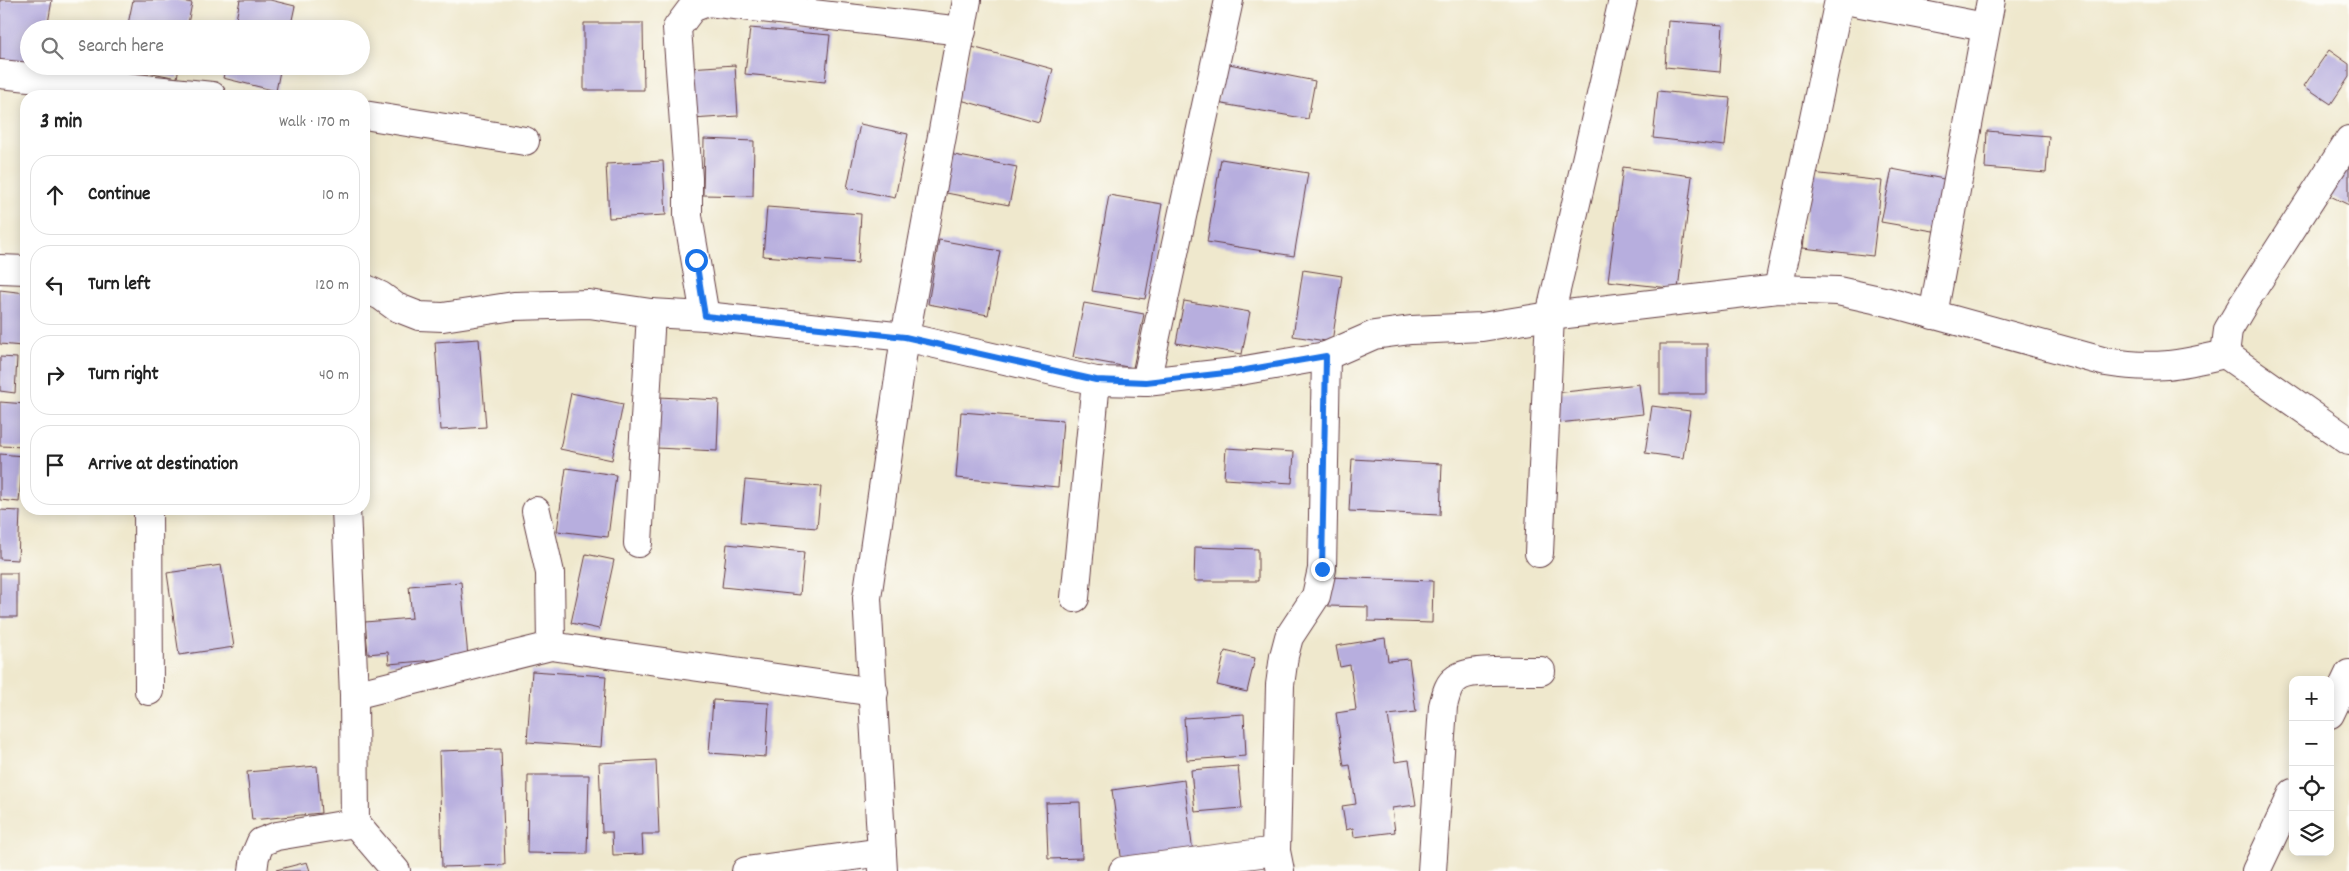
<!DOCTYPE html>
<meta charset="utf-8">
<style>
:root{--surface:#fff;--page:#f2f2f2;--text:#222;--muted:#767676;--line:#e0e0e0}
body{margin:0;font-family:Dekko,sans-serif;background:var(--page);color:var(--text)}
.controls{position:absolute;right:15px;bottom:15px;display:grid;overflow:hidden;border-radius:10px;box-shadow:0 2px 12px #0003}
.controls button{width:45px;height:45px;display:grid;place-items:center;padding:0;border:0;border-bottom:1px solid var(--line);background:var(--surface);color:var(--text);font:25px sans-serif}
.stop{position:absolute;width:15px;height:15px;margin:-11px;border:4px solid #1a73e8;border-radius:50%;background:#fff}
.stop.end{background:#1a73e8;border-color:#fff;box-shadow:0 1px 5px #0008}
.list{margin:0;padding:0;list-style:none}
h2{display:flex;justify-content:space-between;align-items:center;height:65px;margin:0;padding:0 20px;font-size:21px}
h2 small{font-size:16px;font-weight:400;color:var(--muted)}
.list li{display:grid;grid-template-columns:32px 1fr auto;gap:15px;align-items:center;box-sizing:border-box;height:80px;margin:0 10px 10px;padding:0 10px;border:1px solid var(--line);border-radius:20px}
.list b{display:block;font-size:19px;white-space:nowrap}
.list em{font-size:16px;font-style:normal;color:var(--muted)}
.icon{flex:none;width:28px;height:28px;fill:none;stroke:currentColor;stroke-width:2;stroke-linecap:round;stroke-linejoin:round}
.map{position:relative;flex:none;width:2349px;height:871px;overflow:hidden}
.search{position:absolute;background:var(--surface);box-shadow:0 2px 12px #0003;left:20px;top:20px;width:350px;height:55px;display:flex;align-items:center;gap:12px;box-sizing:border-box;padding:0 18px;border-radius:28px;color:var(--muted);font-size:19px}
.panel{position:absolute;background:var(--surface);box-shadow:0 2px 12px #0003;left:20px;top:90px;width:350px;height:425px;border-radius:20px}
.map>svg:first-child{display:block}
.building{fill:#b7aede}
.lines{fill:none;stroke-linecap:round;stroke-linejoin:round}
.minor-casing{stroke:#633d43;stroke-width:30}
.minor{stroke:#fff;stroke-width:28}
.route{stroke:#1a73e8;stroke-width:6}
</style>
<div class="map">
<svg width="2349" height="871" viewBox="0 0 2349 871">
<rect width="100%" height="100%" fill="#fdfcf7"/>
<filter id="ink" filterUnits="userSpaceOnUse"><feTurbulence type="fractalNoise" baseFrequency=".02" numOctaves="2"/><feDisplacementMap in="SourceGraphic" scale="10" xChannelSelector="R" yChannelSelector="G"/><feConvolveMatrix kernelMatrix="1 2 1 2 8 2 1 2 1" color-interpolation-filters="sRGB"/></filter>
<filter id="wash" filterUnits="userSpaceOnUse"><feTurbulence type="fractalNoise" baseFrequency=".0096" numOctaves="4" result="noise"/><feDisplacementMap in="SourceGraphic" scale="20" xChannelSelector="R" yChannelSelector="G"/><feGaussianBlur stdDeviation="1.12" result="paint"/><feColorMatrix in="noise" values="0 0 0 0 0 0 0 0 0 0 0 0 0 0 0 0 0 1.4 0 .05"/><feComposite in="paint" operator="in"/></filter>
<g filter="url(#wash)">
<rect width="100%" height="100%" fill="#efe8cd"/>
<g id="blocks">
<!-- building -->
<g class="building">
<polygon points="0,0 52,0 47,29 29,29 29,67 0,63"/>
<polygon points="133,0 176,0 192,3 187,29 127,29"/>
<polygon points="240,0 270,0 295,6 290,29 234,29"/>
<polygon points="1668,21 1723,25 1720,72 1665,67"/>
<polygon points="584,23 643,23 644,90 584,90"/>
<polygon points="750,28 830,35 825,82 745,74"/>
<polygon points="972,47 1053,69 1039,122 957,99"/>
<polygon points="2329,50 2349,64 2349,77 2331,104 2304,86"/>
<polygon points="1224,63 1315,81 1308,119 1217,103"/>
<polygon points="735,65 738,116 692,119 688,68"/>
<polygon points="119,66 179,66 177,78"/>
<polygon points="226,66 281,66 276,91 223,78"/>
<polygon points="1658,91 1730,98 1725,146 1653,138"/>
<polygon points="860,124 908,134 895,198 847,188"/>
<polygon points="1987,131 2049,136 2046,173 1985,168"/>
<polygon points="704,139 754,141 753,196 703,195"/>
<polygon points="949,154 1017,167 1009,205 941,192"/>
<polygon points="1221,159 1308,173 1294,256 1207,242"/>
<polygon points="2349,160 2349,205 2326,194"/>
<polygon points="663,161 666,215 609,218 606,164"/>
<polygon points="1623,167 1692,176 1678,289 1608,281"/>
<polygon points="1892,169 1949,180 1939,232 1881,222"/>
<polygon points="1812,173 1882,181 1873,256 1803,248"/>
<polygon points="1109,195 1162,204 1145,299 1092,291"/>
<polygon points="767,207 861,214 858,263 763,256"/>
<polygon points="939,240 1000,251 988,315 928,304"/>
<polygon points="1303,270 1342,276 1332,342 1293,336"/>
<polygon points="0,290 26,293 22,346 0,344"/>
<polygon points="1184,301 1250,312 1242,354 1176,343"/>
<polygon points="1084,303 1144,314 1133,368 1073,357"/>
<polygon points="479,339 486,427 441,430 435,342"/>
<rect x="1660" y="344" width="47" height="50"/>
<polygon points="0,357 17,358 15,393 0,391"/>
<polygon points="1639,384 1643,414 1558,423 1555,393"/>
<polygon points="571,393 623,404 612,460 560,449"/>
<polygon points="659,397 719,400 717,451 657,448"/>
<polygon points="0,402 26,404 26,447 0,446"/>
<polygon points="1652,406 1690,411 1683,458 1645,453"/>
<polygon points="961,412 1063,420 1058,487 956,478"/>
<polygon points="1226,448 1294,452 1292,483 1224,479"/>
<polygon points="0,454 23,456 19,502 0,500"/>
<polygon points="1352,459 1442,464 1440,515 1349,511"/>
<polygon points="566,468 616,475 608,537 557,531"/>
<polygon points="745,480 821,487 817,528 741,522"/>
<polygon points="0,510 20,511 18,560 0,559"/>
<polygon points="727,544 804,552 800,595 722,587"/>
<polygon points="1195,547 1258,549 1258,581 1194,581"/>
<polygon points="586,554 614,560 599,629 571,623"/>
<polygon points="221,565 234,647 179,655 167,573"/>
<rect x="0" y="573" width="17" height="44"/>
<polygon points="1329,577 1433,581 1432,623 1368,621 1368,607 1328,606"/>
<polygon points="461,582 468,657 389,664 388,652 368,654 365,622 412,618 409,586"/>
<polygon points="1385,638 1388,661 1409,659 1416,712 1388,715 1395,762 1409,760 1416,805 1392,808 1395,832 1354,837 1353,828 1346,830 1342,806 1356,804 1350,765 1344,766 1336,713 1356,710 1350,665 1340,667 1336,646"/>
<polygon points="1225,651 1255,658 1247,692 1217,685"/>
<polygon points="532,671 606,676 601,747 527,742"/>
<polygon points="713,700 769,703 766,757 709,753"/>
<polygon points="1244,714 1246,756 1187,760 1184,718"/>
<polygon points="501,749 505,865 442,867 439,751"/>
<polygon points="656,760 659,834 642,834 643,854 613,855 612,832 602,832 599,763"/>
<polygon points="317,766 321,813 252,820 247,772"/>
<polygon points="1238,766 1242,808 1195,812 1191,770"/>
<polygon points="528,775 589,775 587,854 527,853"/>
<polygon points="1184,780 1193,853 1122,863 1112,790"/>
<polygon points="1080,802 1082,858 1048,859 1046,803"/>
<polygon points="307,862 310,871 276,871 276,870"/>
</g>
</g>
</g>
<g filter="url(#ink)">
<use href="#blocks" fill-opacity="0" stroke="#633d43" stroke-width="1"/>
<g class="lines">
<defs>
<g id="minor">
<polyline points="1845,0 1985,27"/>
<polyline points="0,74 212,96"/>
<polyline points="364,115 525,141"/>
<polyline points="0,269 26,270"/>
<path d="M364 288 381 296 396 307 419 316 443 317 514 306 589 304 651 313 705 316 905 337 1096 381 1146 382 1234 372 1326 356 1374 335 1411 330 1482 327 1550 316 1778 289 1838 291 1888 302 2106 362C2154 370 2179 365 2225 354L2349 441"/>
<polyline points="1778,289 1839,0"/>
<polyline points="1933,315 1991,0"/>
<polyline points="705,316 688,216 688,178 677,28 692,8 708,2 962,31"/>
<polyline points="2225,354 2228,330 2244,303 2349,140"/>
<polyline points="1146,382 1229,0"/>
<polyline points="148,509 149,691"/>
<polyline points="346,509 354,695 355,823"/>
<polyline points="536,511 550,573 551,646 874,692"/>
<polyline points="638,543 651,313"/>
<polyline points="1539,553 1550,316 1623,0"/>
<polyline points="1075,598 1096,381"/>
<polyline points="354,695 551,646"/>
<polyline points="2330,714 2349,674"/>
<polyline points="253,871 255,856 261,842 277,836 355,823 396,871"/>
<polyline points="746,871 882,852"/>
<polyline points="883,871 867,598 905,337 967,0"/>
<polyline points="1123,871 1276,851"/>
<polyline points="1280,871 1276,851 1280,685 1284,656 1289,637 1316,596 1322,569 1326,356"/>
<path d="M1432 871 1443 706C1446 696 1447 685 1456 679 1470 667 1522 672 1541 671"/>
<polyline points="2256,871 2293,793"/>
</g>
</defs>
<!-- minor casing -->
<use href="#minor" class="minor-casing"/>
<!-- minor -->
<use href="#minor" class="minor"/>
</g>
</g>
<g class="lines" filter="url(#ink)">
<!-- route -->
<polyline class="route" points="696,260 705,316 905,337 1096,380 1146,382 1234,372 1326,356 1322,569"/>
</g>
</svg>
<div class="controls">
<button>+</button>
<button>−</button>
<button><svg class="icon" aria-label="locate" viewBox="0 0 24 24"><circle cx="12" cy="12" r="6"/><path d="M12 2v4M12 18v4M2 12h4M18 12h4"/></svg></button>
<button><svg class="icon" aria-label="layers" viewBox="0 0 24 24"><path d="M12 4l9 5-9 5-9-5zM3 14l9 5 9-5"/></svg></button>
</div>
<div class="stop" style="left:696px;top:260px"></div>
<div class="stop end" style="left:1322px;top:569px"></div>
<div class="search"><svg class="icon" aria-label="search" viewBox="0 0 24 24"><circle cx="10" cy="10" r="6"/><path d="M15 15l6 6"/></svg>Search here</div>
<section class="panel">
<h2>3 min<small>Walk · 170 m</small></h2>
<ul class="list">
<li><svg class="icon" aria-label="ahead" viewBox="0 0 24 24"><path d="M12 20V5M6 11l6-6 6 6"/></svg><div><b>Continue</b></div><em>10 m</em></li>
<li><svg class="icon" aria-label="left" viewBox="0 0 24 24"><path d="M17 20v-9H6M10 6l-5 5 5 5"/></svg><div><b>Turn left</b></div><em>120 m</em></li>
<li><svg class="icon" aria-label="right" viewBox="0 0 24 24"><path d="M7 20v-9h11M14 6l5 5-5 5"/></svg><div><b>Turn right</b></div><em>40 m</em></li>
<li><svg class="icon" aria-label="arrive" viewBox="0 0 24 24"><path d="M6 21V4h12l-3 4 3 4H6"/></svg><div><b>Arrive at destination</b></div></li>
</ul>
</section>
</div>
